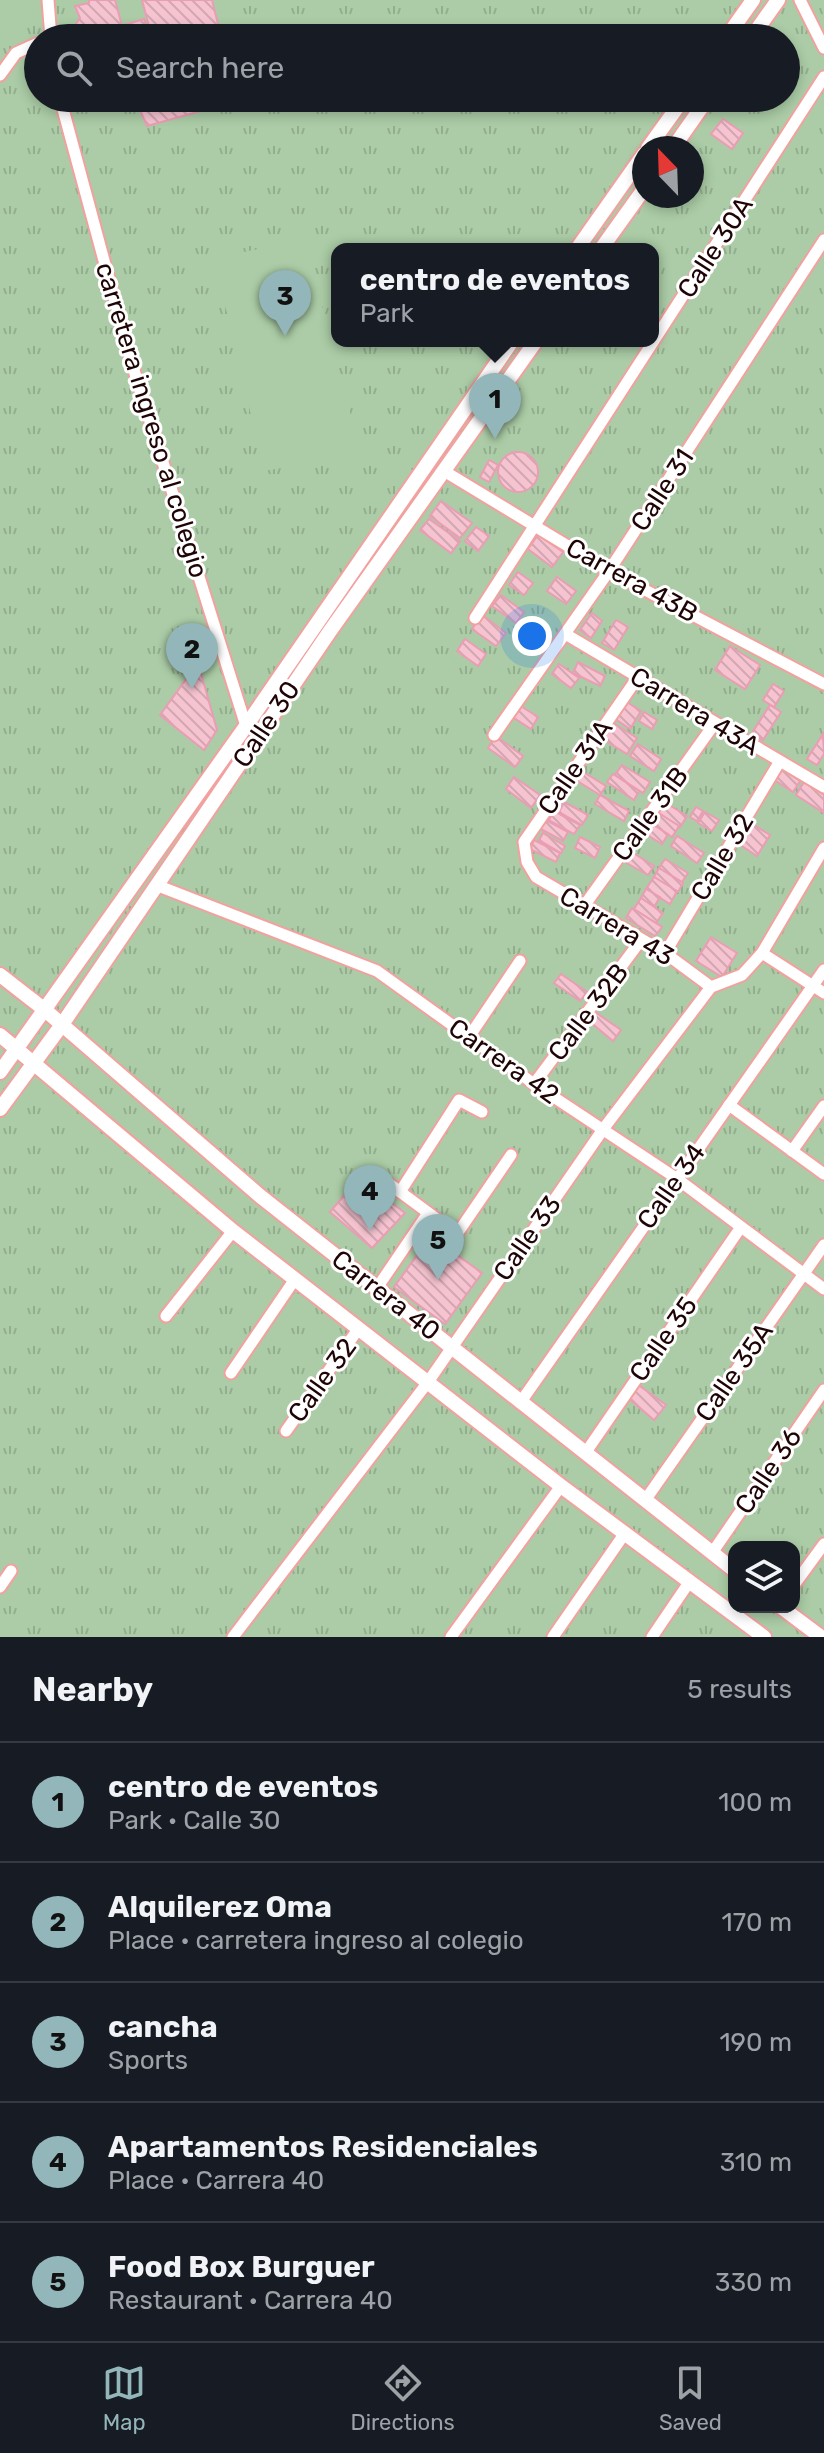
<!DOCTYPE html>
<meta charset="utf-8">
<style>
:root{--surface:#171b24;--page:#242831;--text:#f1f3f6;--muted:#9ea1a6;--line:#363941;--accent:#92b6ba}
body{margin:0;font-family:Rubik,sans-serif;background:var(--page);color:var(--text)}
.controls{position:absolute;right:24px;bottom:24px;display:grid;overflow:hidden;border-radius:16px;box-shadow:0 4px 12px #0003}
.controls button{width:72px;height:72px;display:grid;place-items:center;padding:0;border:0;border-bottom:2px solid var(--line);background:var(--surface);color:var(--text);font:40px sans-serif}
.compass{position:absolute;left:632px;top:136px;width:72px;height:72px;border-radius:50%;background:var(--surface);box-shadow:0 4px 12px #0003;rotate:337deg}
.you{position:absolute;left:532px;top:636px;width:28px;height:28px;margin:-20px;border:6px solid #fff;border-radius:50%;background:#1a73e8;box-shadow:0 0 0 12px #1a73e833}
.badge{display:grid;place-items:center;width:52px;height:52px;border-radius:50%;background:var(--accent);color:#111;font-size:26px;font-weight:700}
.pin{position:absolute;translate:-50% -66px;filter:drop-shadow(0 2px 4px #0008)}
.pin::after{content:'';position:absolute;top:42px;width:28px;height:24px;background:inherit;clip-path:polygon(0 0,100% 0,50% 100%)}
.popup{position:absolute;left:331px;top:243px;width:328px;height:104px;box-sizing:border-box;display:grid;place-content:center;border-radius:16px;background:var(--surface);filter:drop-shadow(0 2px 6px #0005);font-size:26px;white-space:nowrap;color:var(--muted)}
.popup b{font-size:30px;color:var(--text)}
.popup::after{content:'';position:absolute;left:50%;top:100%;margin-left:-16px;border:16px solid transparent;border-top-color:var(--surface)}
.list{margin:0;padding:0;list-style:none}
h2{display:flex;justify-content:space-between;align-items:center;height:104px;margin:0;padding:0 32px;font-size:34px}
h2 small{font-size:26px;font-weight:400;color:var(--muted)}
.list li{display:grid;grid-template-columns:52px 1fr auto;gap:24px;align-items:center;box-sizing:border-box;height:120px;padding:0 32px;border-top:2px solid var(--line)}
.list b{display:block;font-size:30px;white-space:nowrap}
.list p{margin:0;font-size:26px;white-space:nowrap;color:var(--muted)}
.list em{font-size:26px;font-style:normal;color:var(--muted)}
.icon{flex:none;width:44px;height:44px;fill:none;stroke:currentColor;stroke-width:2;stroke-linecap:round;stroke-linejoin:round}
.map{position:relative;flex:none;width:824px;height:1637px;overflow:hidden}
.search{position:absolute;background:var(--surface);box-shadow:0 4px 12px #0003;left:24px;right:24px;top:24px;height:88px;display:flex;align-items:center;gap:20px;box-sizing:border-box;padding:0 28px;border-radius:44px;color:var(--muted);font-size:30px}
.sheet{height:704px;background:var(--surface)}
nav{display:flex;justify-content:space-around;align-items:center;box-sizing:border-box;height:112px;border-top:2px solid var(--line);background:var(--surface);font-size:22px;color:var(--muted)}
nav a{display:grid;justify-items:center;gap:4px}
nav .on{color:var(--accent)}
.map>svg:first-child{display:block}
.grass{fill:url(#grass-tufts);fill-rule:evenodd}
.garden{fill:#abcca6}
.building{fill:url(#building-back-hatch);stroke:#eb9db3;stroke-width:2}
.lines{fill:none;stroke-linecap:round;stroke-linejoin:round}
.minor-casing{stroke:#f2a19f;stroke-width:15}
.tertiary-casing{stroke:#f2a19f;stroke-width:18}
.secondary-casing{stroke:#f2a19f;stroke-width:18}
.minor{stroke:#fff;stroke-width:11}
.tertiary{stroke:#fff;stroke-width:14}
.secondary{stroke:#fff;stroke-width:14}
.labels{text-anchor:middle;stroke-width:6;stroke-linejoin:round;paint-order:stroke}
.street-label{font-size:26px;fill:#1f0405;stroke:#fff}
</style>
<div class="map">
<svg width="824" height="1637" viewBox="0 0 824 1637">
<defs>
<pattern id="grass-tufts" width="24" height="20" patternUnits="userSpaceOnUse" patternTransform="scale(2)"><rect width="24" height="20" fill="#abcca6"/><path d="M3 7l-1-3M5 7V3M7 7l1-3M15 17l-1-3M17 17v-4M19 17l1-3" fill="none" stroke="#93ae8d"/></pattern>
<pattern id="building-back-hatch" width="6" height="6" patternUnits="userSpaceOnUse" patternTransform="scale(2)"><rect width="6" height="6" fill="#f6c4d1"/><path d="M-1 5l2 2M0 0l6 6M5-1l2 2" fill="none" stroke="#d2a7b2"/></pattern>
</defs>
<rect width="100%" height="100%" fill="#f7e5e4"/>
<!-- grass -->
<path class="grass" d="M0 0H824V1637H0ZM38 38H786V98H38ZM644 148H692V196H644ZM337 249H653V341H337ZM734 1547H794V1607H734Z"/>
<!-- garden -->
<g class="garden">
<polygon points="0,0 25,0 0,36"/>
<polygon points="304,236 361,454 264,471 227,313 211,259 263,248"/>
</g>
<!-- building -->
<g class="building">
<polygon points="89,0 115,0 125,37 85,38 73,28 80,18 75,6 89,3"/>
<polygon points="142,0 212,0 221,36 152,38"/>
<polygon points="144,19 150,38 128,38 124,25"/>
<polygon points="180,98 244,98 244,99 147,126 140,110"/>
<polygon points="741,98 766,98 758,110"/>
<polygon points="723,119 743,133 732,149 711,134"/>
<circle cx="518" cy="472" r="20"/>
<polygon points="489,460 498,465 489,482 480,477"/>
<polygon points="441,501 472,523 460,538 430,516"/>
<polygon points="429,519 460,541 451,553 420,530"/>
<polygon points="476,527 489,536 478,551 465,541"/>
<polygon points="538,535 563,552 552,567 528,549"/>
<polygon points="518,572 533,583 524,595 509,585"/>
<polygon points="557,577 576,591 566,604 547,591"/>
<polygon points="501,595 524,612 516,623 492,606"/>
<polygon points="592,613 602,621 591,638 580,630"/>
<polygon points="482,615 506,633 496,646 472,629"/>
<polygon points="616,620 628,627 614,650 602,643"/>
<polygon points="465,639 486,654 478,666 457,651"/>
<polygon points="730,646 760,665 745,689 715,670"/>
<polygon points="578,662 605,676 600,686 573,673"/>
<polygon points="198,663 217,730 204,750 160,715"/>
<polygon points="559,664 579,678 571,688 552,674"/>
<polygon points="773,684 784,691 774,707 763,700"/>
<polygon points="625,701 641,711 630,729 614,718"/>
<polygon points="519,705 538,717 531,729 511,716"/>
<polygon points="770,705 781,712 763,740 752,733"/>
<polygon points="644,712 657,720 652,729 639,721"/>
<polygon points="613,723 637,738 627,754 603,739"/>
<polygon points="823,734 824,754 817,765 807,759"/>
<polygon points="496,736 523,756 515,767 488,748"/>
<polygon points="638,744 661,759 654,771 630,756"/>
<polygon points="622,765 650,782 643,793 615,775"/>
<polygon points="780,768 800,781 793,792 773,779"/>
<polygon points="580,770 606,786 600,795 574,779"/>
<polygon points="613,774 639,791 634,800 607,782"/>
<polygon points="514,777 540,795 531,808 506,789"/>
<polygon points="804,782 824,795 824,813 796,795"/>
<polygon points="600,795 629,811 624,821 595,804"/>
<polygon points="661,800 687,816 680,827 654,810"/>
<polygon points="564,802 588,815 582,825 559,812"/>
<polygon points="696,807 703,811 697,821 690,817"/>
<polygon points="654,810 679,826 672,837 647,821"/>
<polygon points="554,811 580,825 574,834 549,820"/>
<polygon points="705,812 719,820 712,831 698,823"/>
<polygon points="544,819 568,832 563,841 539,828"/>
<polygon points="647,821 668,834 662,844 641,831"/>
<polygon points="749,822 770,835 757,856 736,842"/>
<polygon points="543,833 565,846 561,853 539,840"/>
<polygon points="677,836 704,853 697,863 671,846"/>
<polygon points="580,837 600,847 595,858 575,848"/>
<polygon points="534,840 560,853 556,862 530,849"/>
<polygon points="630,851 654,866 648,875 623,861"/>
<polygon points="665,859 688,873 682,882 659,868"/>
<polygon points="659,868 683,883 678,892 654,877"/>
<polygon points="654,877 677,891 670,904 646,889"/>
<polygon points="646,889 660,897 654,907 641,898"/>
<polygon points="641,898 663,913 656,923 634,909"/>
<polygon points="632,908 662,927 655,936 626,918"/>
<polygon points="711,937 737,953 722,977 696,961"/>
<polygon points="561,974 587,992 580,1001 554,983"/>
<polygon points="595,1012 621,1030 613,1041 589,1021"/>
<polygon points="359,1178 405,1213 372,1248 330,1212"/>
<polygon points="431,1236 482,1273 445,1324 394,1287"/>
<polygon points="637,1384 666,1405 654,1420 627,1397"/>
</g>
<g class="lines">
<defs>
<g id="minor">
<polyline points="48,0 51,38"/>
<polyline points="800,0 824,48"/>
<polyline points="0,75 16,53 38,43"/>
<polyline points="60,98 132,364 246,726 250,728"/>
<polyline points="444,471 609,571 824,684"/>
<polyline points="475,618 824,77"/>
<polyline points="567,635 824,787"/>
<polyline points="638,677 524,842 527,862 536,877 665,953 711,987"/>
<polyline points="494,735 609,571 824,240"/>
<polyline points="156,885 377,971 534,1084 676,1178 824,1289"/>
<polyline points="584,906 715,723"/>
<polyline points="665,953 780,761"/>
<polyline points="762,953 824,993"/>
<polyline points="469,1037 520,961"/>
<polyline points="534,1084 641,940"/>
<polyline points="729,1105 824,1174"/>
<polyline points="792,1151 824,1106"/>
<polyline points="376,1174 457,1234 511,1155"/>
<polyline points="400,1192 459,1100 482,1112"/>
<polyline points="377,1288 428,1213"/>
<polyline points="166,1316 233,1231"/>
<polyline points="231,1373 295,1279"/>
<polyline points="520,1403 824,970"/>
<polyline points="286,1431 359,1328"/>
<polyline points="586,1452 741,1227"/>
<polyline points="646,1499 824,1245"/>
<polyline points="712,1553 824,1390"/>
<polyline points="794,1585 824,1544"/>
<polyline points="0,1587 11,1571"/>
<polyline points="233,1637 428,1382 604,1128 711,987 742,975 762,953 824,848"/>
<polyline points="451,1637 561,1486"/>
<polyline points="553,1637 625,1533"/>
<polyline points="652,1637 690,1581"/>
</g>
<g id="tertiary">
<polyline points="0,975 45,1010 260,1196 734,1570"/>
<polyline points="0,1035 233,1231 561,1486 764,1637"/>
<polyline points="781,1607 821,1637"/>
</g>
<g id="secondary">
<polyline points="726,38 753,0"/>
<polyline points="751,38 778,0"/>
<polyline points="648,148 684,98"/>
<polyline points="673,148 708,98"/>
<polyline points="577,249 644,154"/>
<polyline points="601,249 644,189"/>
<polyline points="0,1072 246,726 512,341"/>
<polyline points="0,1109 61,1026 330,631 536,341"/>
</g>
</defs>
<!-- minor casing -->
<use href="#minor" class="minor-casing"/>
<!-- tertiary casing -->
<use href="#tertiary" class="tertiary-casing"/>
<!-- secondary casing -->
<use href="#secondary" class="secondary-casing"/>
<!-- minor -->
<use href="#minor" class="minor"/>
<!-- tertiary -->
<use href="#tertiary" class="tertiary"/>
<!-- secondary -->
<use href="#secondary" class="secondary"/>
</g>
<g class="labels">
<!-- street labels -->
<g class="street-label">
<text transform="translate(715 247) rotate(-57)" y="9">Calle 30A</text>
<text transform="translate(152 420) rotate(73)" y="9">carretera ingreso al colegio</text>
<text transform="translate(662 490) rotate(-57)" y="9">Calle 31</text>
<text transform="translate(632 580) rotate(29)" y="9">Carrera 43B</text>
<text transform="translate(695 711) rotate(31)" y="9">Carrera 43A</text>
<text transform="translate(266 724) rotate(-56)" y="9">Calle 30</text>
<text transform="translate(575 767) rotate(-55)" y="9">Calle 31A</text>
<text transform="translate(650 814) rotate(-54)" y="9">Calle 31B</text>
<text transform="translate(722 857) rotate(-59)" y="9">Calle 32</text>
<text transform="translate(617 926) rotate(31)" y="9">Carrera 43</text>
<text transform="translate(588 1012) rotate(-53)" y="9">Calle 32B</text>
<text transform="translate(504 1061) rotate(35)" y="9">Carrera 42</text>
<text transform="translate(671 1186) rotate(-55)" y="9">Calle 34</text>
<text transform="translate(527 1238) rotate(-55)" y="9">Calle 33</text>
<text transform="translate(386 1295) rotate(38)" y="9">Carrera 40</text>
<text transform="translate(663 1339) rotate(-55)" y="9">Calle 35</text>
<text transform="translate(734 1372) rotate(-55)" y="9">Calle 35A</text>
<text transform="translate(322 1380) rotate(-54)" y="9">Calle 32</text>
<text transform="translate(768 1471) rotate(-56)" y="9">Calle 36</text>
</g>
</g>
</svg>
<div class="controls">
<button><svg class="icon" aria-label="layers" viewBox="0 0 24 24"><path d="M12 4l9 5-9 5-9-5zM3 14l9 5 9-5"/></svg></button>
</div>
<svg class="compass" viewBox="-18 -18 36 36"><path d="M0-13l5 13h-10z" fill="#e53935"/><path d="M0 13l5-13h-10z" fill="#9ea1a6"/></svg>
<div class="you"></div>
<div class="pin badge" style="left:495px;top:439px">1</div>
<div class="popup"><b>centro de eventos</b>Park</div>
<div class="pin badge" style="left:192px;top:689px">2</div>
<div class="pin badge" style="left:285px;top:336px">3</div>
<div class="pin badge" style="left:370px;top:1231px">4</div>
<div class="pin badge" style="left:438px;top:1280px">5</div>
<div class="search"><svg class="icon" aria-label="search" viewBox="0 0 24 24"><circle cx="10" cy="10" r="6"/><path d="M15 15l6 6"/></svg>Search here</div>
</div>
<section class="sheet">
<h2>Nearby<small>5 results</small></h2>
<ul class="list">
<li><span class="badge">1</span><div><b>centro de eventos</b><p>Park · Calle 30</p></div><em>100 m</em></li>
<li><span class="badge">2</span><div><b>Alquilerez Oma</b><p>Place · carretera ingreso al colegio</p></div><em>170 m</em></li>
<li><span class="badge">3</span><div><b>cancha</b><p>Sports</p></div><em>190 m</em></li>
<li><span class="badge">4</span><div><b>Apartamentos Residenciales</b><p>Place · Carrera 40</p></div><em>310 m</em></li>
<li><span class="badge">5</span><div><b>Food Box Burguer</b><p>Restaurant · Carrera 40</p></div><em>330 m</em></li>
</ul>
</section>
<nav>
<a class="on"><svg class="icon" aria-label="map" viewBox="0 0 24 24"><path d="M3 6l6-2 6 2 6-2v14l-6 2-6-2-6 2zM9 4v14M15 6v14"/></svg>Map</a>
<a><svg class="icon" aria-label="directions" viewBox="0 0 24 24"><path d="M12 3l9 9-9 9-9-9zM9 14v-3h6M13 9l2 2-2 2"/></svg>Directions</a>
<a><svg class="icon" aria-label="saved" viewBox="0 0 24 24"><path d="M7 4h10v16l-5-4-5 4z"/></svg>Saved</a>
</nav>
